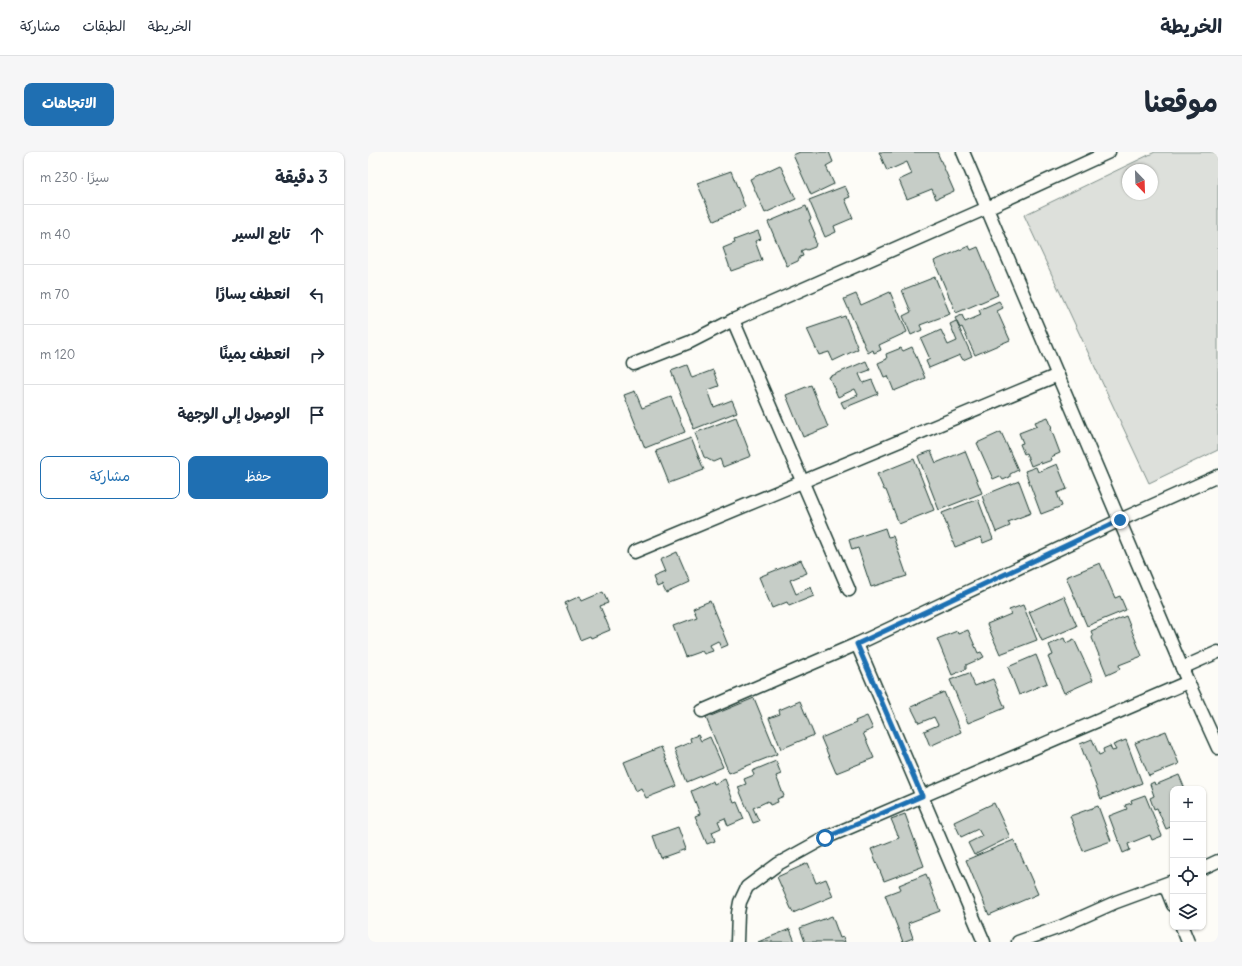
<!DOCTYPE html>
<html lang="ar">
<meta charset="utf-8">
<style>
:root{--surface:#fff;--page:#f6f6f7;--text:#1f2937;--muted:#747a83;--line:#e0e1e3;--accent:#1f6fb2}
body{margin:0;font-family:Delius,"Playpen Sans Arabic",sans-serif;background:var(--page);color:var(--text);direction:rtl}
.controls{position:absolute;right:12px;bottom:12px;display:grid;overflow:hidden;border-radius:8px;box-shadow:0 1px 3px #0004}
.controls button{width:36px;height:36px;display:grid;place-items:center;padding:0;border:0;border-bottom:1px solid var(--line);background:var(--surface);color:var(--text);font:20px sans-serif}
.compass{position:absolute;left:754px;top:12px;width:36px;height:36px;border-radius:50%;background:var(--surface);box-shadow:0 1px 3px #0004;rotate:157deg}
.stop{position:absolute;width:12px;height:12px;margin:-9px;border:3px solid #1f6fb2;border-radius:50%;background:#fff}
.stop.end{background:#1f6fb2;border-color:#fff;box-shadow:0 1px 4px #0008}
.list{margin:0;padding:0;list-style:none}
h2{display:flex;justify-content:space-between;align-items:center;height:52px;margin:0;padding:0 16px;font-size:17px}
h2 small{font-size:13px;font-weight:400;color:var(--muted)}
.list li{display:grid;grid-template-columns:26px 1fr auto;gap:12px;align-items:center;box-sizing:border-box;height:60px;padding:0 16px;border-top:1px solid var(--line)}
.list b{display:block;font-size:15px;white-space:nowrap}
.list em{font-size:13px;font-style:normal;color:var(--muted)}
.actions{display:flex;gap:8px;padding:12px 16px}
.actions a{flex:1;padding:9px 0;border:1px solid var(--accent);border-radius:8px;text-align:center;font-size:14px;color:var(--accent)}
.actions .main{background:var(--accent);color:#fff}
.icon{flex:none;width:22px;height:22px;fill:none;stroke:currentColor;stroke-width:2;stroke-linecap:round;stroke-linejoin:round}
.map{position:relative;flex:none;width:850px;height:790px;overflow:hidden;direction:ltr;border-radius:8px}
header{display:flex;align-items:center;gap:24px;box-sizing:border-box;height:56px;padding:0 20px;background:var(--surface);border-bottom:1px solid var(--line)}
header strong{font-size:19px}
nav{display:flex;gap:22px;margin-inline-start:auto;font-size:14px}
.intro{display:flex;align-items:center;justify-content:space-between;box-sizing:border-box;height:96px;padding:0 24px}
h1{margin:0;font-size:28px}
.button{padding:10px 18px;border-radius:8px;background:var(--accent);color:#fff;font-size:14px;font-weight:700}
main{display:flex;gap:24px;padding:0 24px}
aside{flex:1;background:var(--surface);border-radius:8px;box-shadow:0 1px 3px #0004}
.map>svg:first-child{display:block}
.green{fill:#dde0db;stroke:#7e8e88;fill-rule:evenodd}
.building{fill:#c6cdc7;stroke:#1f3d34}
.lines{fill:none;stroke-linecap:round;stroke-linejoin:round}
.street-casing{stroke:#1f3d34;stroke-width:15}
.street{stroke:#fdfcf7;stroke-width:12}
.route{stroke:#1f6fb2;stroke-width:5}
</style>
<header>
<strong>الخريطة</strong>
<nav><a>الخريطة</a><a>الطبقات</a><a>مشاركة</a></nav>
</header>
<div class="intro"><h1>موقعنا</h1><a class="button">الاتجاهات</a></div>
<main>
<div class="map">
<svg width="850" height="790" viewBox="0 0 850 790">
<rect width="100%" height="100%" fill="#fdfcf7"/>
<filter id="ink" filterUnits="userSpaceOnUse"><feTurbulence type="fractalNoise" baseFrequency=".025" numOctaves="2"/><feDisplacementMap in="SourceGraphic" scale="8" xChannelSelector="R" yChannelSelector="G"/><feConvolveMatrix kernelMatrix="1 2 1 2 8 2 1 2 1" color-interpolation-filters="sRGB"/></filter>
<g filter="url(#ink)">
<!-- green -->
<path class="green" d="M787 0H850V298L781 331 656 63ZM760 18H784V42H760Z"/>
<!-- building -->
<g class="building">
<polygon points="432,0 461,0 465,10 458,14 466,32 443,43 425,3"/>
<polygon points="511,0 569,0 586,39 568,47 564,37 539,47 531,28 544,22 539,10 519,19"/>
<polygon points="412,13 428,47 397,61 382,27"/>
<polygon points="363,19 377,55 346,69 329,31"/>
<polygon points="477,34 482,45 477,47 485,66 466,74 468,80 457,85 441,48"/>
<polygon points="438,54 443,67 441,68 447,82 446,85 448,91 447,95 439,98 437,97 433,99 435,104 432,105 430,109 419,114 400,70"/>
<polygon points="390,79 393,87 387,89 394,108 363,119 355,96 367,91 366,88"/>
<polygon points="601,94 603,98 610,95 630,143 588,161 566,109"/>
<polygon points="567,125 582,162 552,173 554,178 543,183 535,164 543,160 534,138"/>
<polygon points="522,140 539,180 511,193 513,198 506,201 505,198 500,201 476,147 488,142 493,153"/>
<polygon points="631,149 635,156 629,159 642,188 607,203 594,175 592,176 587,166 594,163 597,170 613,163 611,158"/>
<polygon points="477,164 490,197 465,209 461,200 451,203 439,177"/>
<polygon points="588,169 604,204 595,208 592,203 561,216 558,209 562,207 553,187 573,178 580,193 589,189 582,172"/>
<polygon points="544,195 557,226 526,239 520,224 516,225 510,211 519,207 518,202 533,196 535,199"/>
<polygon points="498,209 502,218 491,222 495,231 504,228 510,242 476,256 473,250 490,243 487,237 470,245 461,225"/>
<polygon points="319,213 324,226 345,218 351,234 340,238 346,255 364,248 369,260 326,277 303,219"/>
<polygon points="443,233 460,275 435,285 418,243"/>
<polygon points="267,239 274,256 303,245 317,280 277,296 256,243"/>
<polygon points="368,265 383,304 355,315 352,307 345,310 336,305 327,281"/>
<polygon points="680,265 684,276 683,277 692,301 683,305 684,308 673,312 673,310 663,314 658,301 656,302 652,292 655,291 651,281 669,274 667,270"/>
<polygon points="633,280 650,318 642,322 642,325 635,328 632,324 625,327 609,291"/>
<polygon points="323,286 336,318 301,331 288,299"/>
<polygon points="563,299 568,311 597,299 614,341 571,358 550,304"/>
<polygon points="546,307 566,358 531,372 518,338 516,338 509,322"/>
<polygon points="689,312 699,337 689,341 694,354 673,362 657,319 668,315 670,320"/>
<polygon points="651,329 663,361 640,370 642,374 628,380 614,344"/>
<polygon points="610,347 625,387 615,391 613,385 587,395 574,361"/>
<polygon points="517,376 520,385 525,384 539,424 503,435 490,396 484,398 481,388"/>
<polygon points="309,400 322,430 298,441 294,433 289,435 285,425 297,420 292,408"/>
<polygon points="433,408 439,421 422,428 428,442 443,435 446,444 421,454 419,450 404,456 391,425"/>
<polygon points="732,411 747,446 752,444 758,458 719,474 698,425"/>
<polygon points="235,440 240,451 232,454 242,478 223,486 222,484 212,488 197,451 212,444 214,449"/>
<polygon points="696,444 709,474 674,489 661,460"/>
<polygon points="342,449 360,493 353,496 350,489 342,493 345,499 336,502 334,499 317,505 305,474 329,465 325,456"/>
<polygon points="655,453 669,488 632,502 619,472 643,462 641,458"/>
<polygon points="758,464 774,504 751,513 752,517 739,523 724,486 725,484 723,479"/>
<polygon points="600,478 610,501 613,500 616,505 598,513 598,517 584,523 569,487 589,479 590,482"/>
<polygon points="696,486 698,491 706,487 725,528 696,541 680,505 685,503 681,493"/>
<polygon points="668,503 679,531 651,543 640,515"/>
<polygon points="601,521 607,534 625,527 637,556 600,571 582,528"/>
<polygon points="576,540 593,580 562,594 556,579 570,573 566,565 551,571 543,555"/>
<polygon points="386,546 409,602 361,621 338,566"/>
<polygon points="432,549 446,583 413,597 401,566 412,562 411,558"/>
<polygon points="499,564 505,577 495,581 506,606 468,621 453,586 488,571 487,569"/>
<polygon points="798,579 811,612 781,624 767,591"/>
<polygon points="330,583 333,589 342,585 355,615 319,630 306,597 323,590 322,586"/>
<polygon points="724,587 731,603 736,601 735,597 742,594 744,599 748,598 745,593 758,588 774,631 733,647 712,592"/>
<polygon points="293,595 309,634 278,646 273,636 268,639 256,610"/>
<polygon points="408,609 413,622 408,624 416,644 409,647 410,650 402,653 400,649 385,656 391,669 385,671 370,635 378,632 376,627 386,623 384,619"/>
<polygon points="811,623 817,637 805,637 805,674 798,677 789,656 786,657 782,646 786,644 782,632 786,630 787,633"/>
<polygon points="357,627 366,651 369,650 376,667 360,674 357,666 350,669 353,676 344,680 347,689 339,692 327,664 332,662 323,639 345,629 346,632"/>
<polygon points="777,643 794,684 784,688 782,683 760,692 762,698 755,701 741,664 759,657 757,653 764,651 763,648"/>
<polygon points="626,651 642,685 606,703 600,691 614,684 610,677 593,685 586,670"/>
<polygon points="730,654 743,689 715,699 702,664"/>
<polygon points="537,662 556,714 516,729 503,697 531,686 523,667"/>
<polygon points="310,675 318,697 293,706 285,684"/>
<polygon points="646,688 670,742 621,763 598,708"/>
<polygon points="440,711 448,731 458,727 465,744 425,761 409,725"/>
<polygon points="558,722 572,759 540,771 545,786 535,790 517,743 533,737 531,733"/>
<polygon points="464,764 472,786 475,785 477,790 437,790 432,776"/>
<polygon points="422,777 427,790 390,790"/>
</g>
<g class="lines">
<defs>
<g id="street">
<polyline points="595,0 820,530 850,596"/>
<polyline points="365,168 481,438"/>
<polyline points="266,212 322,190 365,168 619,56 741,0"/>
<polyline points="266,400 690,223"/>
<polyline points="489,492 616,790"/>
<polyline points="814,516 850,500"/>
<polyline points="334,559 489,492 752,368 850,324"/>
<polyline points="835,716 850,709"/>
<polyline points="797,733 805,753"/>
<polyline points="814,775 820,790"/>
<polyline points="369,790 370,761 372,750 379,735 410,712 457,686 820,530"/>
<polyline points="650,790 692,775 748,750 805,729"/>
</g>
</defs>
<!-- street casing -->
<use href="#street" class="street-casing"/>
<!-- street -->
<use href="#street" class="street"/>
</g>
</g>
<g class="lines" filter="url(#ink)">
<!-- route -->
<polyline class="route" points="457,686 554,644 489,492 752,368"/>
</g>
</svg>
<div class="controls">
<button>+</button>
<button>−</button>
<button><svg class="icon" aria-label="locate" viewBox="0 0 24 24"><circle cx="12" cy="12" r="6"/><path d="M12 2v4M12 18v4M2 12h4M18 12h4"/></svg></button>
<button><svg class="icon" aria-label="layers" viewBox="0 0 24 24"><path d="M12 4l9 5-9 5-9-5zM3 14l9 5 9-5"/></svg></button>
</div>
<svg class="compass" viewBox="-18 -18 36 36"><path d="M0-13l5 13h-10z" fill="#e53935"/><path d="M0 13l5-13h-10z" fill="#747a83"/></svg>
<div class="stop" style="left:457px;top:686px"></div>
<div class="stop end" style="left:752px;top:368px"></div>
</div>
<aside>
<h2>3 دقيقة<small>سيرًا · 230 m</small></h2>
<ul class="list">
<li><svg class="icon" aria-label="ahead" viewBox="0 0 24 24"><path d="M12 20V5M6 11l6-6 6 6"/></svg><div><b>تابع السير</b></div><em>40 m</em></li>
<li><svg class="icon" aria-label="left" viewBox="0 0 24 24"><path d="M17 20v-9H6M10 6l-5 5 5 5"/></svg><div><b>انعطف يسارًا</b></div><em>70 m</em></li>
<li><svg class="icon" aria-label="right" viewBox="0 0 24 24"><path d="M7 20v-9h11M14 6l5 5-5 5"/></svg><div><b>انعطف يمينًا</b></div><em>120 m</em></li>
<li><svg class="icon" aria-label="arrive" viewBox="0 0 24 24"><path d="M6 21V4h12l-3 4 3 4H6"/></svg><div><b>الوصول إلى الوجهة</b></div></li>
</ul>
<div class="actions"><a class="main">حفظ</a><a>مشاركة</a></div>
</aside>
</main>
